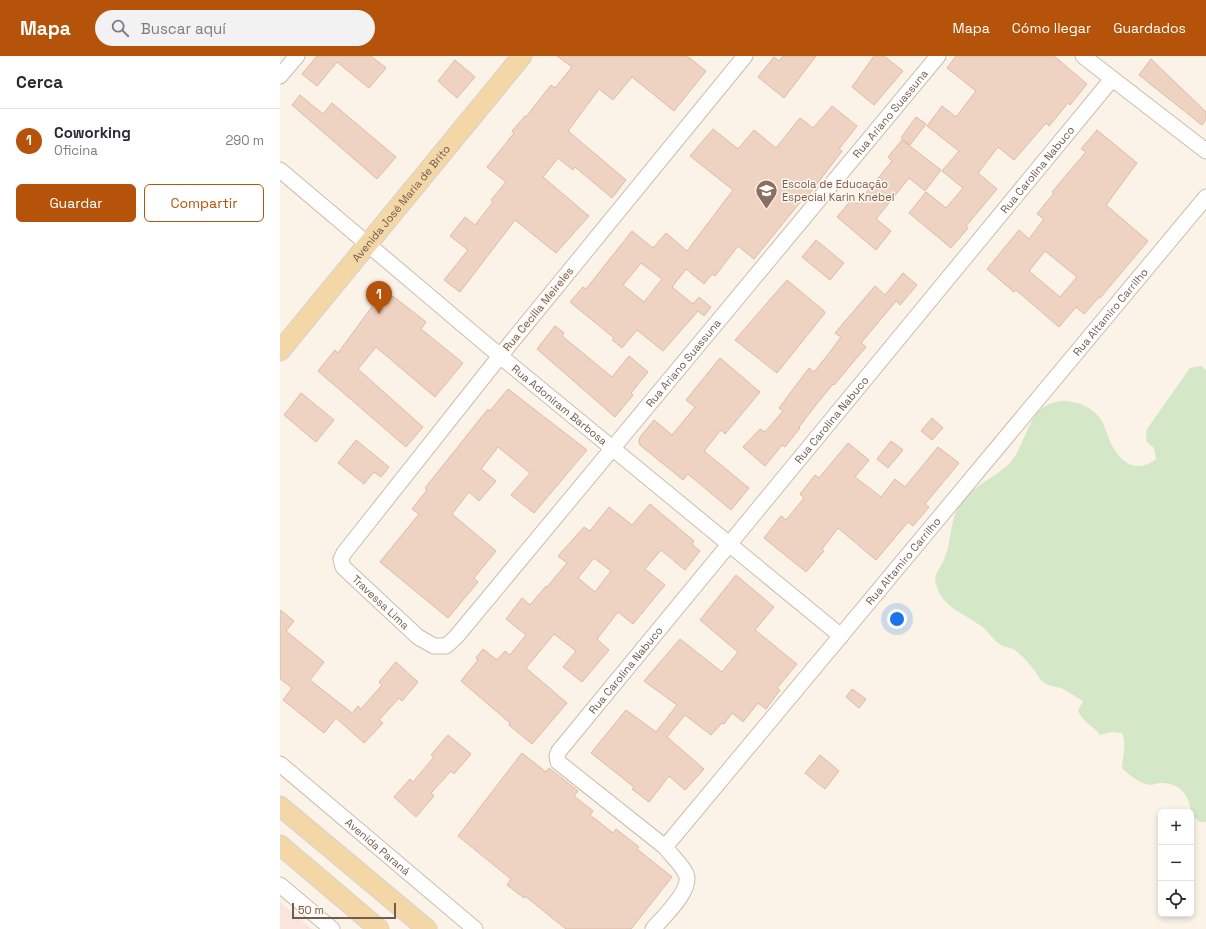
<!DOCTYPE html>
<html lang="es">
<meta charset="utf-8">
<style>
:root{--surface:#fff;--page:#f2f2f3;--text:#2b2b33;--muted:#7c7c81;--line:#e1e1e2;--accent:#b45309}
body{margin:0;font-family:"Space Grotesk",sans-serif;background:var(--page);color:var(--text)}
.controls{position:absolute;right:12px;bottom:12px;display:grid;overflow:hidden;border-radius:6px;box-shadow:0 2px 6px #0003}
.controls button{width:36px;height:36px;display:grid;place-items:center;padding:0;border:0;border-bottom:1px solid var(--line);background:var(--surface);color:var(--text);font:20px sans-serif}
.scale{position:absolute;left:12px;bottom:10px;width:104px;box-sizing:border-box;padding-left:4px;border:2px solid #735b4e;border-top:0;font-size:11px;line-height:14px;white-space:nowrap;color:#735b4e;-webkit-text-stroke:3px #fef7ee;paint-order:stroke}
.you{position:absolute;left:617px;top:563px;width:14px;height:14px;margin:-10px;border:3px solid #fff;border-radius:50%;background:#1a73e8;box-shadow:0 0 0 6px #1a73e833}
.badge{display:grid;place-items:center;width:26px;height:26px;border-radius:50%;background:var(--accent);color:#fff;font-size:13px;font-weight:700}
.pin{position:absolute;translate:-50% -33px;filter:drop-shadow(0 1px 2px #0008)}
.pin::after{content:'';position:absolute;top:21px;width:14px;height:12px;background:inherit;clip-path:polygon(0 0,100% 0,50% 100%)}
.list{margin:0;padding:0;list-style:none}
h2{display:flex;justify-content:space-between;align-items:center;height:52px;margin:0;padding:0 16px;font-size:17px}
h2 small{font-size:13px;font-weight:400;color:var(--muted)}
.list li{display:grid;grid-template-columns:26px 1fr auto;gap:12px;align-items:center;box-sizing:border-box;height:64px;padding:0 16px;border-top:1px solid var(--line)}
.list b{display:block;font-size:15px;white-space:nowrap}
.list p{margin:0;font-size:13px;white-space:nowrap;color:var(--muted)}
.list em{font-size:13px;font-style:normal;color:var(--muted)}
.actions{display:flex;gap:8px;padding:12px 16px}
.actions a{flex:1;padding:9px 0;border:1px solid var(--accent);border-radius:6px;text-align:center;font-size:14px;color:var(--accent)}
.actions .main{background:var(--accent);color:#fff}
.icon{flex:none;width:22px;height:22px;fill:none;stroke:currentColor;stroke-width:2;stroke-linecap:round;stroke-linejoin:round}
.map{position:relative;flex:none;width:926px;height:873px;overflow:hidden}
header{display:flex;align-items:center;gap:24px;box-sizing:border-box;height:56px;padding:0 20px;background:var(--accent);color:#fff}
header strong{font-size:19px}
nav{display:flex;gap:22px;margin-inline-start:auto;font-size:14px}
.search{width:280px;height:36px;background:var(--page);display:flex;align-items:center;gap:10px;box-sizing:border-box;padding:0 14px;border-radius:22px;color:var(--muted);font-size:15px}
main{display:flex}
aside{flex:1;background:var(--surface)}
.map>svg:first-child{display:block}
.commercial{fill:#fae5dd}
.green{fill:#d4e7c7}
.building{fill:#eed3c2;stroke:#dfbaa3;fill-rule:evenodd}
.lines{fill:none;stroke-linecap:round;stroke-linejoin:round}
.minor-casing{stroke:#ccbcaf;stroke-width:17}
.major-casing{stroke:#d8d1cd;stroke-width:21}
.minor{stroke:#fff;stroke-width:15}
.major{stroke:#f4d7a6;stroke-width:19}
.labels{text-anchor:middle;stroke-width:3;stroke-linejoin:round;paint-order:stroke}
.street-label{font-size:11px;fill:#735b4e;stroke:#fef7ee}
.education-label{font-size:11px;fill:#785e54;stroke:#fef7ee;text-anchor:start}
</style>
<header>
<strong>Mapa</strong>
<div class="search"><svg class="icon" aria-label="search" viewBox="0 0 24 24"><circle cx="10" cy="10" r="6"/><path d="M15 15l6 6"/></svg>Buscar aquí</div>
<nav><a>Mapa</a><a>Cómo llegar</a><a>Guardados</a></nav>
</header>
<main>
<aside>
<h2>Cerca<small></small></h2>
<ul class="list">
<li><span class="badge">1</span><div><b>Coworking</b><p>Oficina</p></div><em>290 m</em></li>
</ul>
<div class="actions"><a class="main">Guardar</a><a>Compartir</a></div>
</aside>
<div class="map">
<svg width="926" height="873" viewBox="0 0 926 873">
<rect width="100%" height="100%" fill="#fbf3e8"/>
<!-- commercial -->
<polygon class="commercial" points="0,846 32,873 0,873"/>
<!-- green -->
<path class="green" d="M921 310 926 314V766H920L911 758C910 741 902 728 883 727 879 726 875 729 871 729 860 728 849 719 842 712 843 697 847 691 842 677L831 676 820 679C812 669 804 667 798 655L803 645C797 642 791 637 785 634 778 630 769 631 763 626 758 621 755 614 750 609 746 603 740 599 735 594 731 591 725 592 721 589 713 584 708 575 701 570 684 557 662 552 656 528 653 519 659 514 663 506 672 488 669 465 680 448 692 430 714 422 729 408 743 393 748 363 761 353 768 347 777 345 786 345 800 346 815 353 822 365 825 371 827 379 830 385 839 406 856 419 876 403L874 392 866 385 867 373 910 312Z"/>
<!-- building -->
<g class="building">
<polygon points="37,0 91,0 106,12 89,32 57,6 37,30 22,18"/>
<polygon points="277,0 407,0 426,15 394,55 352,21 333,44 319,33 288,75 346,124 332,142 295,111 293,114 278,102 263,121 309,160 276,197 235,164 180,236 164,224 188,194 170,180 185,161 195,169 213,146 211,144 226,126 207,111 234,77 232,75 245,60 246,61 271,29 275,32 292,11"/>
<polygon points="503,0 536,0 504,42 478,21 494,1 499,5"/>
<polygon points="594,0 604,0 623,15 594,49 572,31"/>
<polygon points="676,0 774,0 807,28 790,49 788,47 769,70 766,67 734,104 718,91 698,117 717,133 686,170 688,172 671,192 629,157 646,136 666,152 683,132 662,115 679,95 647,70 662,50 676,61 696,35 667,12"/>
<polygon points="871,3 926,56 926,63 922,69 859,19"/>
<polygon points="175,4 195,21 177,42 158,25"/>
<polygon points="20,39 43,58 52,47 116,101 97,123 12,49"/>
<path d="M552 50 577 70 559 93 562 95 524 145 522 144 474 203 458 190 435 220 432 218 424 228 406 213 392 231 413 248 419 241 431 251 424 260 418 255 383 295 357 274 342 292 332 284 334 282 290 246 303 231 306 233 352 175 373 192 386 177 407 195 453 134 410 100 433 73 458 93 474 74 496 92 520 62 533 72ZM361 207 382 223 364 246 343 229Z"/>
<polygon points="636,61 646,68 630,89 621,82"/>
<path d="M817 74 857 107 826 149 868 185 820 242 819 241 804 258 796 251 779 271 736 234 734 236 707 213 739 174 749 183 764 163 757 158 774 137 772 136 806 96 801 93ZM765 195 797 221 780 241 749 215Z"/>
<polygon points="622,84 661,114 645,135 629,122 596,163 611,175 596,194 557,161 572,143 577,148 612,105 608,101"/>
<polygon points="536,184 564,207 550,224 522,201"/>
<polygon points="623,217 637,229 620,249 616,245 581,287 586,291 554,329 553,328 535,350 519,371 520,372 505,391 502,389 485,410 463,391 480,373 485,376 503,355 499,352 529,312 534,316 550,296 561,281 555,277 595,230 605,239"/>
<polygon points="507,224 544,255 545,257 497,317 455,284"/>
<polygon points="107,239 114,241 146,266 141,273 183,307 155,341 96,291 78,313 143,371 126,391 38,315 55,294 58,297 97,244"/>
<polygon points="275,270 284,277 282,280 332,321 349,300 368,316 351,337 353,339 335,361 257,293"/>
<polygon points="440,302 480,336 445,378 441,374 424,395 469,432 451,454 408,418 403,424 360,389 359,386 360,381 374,364 392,379 415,351 406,344"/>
<polygon points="228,333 307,394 254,457 231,439 250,417 218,391 201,413 216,425 199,445 189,436 172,458 216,495 194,522 198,526 168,562 100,506 139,458 132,453 147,434 145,432 208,353 210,355"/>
<polygon points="21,337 54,364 36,386 4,359"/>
<polygon points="652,362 663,372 652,384 641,375"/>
<polygon points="76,384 109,411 101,421 94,416 84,428 58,407"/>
<polygon points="611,385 623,394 608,412 597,403"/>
<polygon points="568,387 589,404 575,421 601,441 615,423 625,431 658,391 679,407 645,448 649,451 633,470 628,466 596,504 558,472 542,493 544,495 526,516 484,482 501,460 506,464 524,442 520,438 535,419 539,422"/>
<path d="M370 448 414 485 412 488 420 495 405 514 381 494 365 513 385 529 353 568 338 556 317 583 329 594 302 626 283 611 296 595 274 578 246 612 287 647 252 688 229 669 230 667 181 625 198 604 196 602 203 593 217 604 225 595 230 599 246 579 226 563 242 542 250 549 266 530 267 531 287 507 278 500 304 471 310 475 329 451 352 469ZM314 502 331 515 315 536 298 522Z"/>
<polygon points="456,519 494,551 475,574 517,608 497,632 500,634 486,653 478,647 463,666 452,657 444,668 442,667 431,679 405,659 387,681 424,713 405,734 389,720 369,746 352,733 354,731 311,697 346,654 376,676 397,649 364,625 400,583 442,616 458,596 420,564"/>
<polygon points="0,554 14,565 6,575 44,606 30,624 72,657 78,650 81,653 102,629 99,626 116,606 138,626 122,645 119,642 99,664 103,667 84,687 56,662 44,677 3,644 12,632 0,623"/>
<polygon points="572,633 586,643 579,652 566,641"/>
<polygon points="168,679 191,698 174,718 171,715 151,737 154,740 136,761 114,741 130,723 133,726 154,701 151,699"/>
<polygon points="242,697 266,716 269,712 298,735 294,740 313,755 310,759 333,777 336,773 359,791 357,793 392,821 351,873 286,873 245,840 244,842 227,829 231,823 178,780"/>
<polygon points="540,699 559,715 545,733 525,717"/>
</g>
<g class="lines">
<defs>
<g id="minor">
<path id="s1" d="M465 0 220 300 64 497 61 503 63 511 138 581 154 590H166L176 581 658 0"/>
<polyline points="803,0 926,95"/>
<polyline points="0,20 17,0"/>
<path id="s2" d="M0 114 220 300 561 580"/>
<path id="s3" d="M0 708 195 873"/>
<path id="s4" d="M385 791 278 706 277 700 279 695 832 23"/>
<polyline points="0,829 52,873"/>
<path id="s5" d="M373 873C382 862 413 834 406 818 402 809 391 799 385 791L926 141"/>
</g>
<g id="major">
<path id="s6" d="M0 295 242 0"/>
<polyline points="0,750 147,873"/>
<polyline points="0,789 99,873"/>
</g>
</defs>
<!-- minor casing -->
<use href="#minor" class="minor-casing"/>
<!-- major casing -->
<use href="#major" class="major-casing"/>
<!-- minor -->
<use href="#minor" class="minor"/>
<!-- major -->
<use href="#major" class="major"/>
</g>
<!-- icons -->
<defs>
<symbol id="school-pin" viewBox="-11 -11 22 30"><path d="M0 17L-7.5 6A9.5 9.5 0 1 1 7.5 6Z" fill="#8d6e63" stroke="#fef7ee"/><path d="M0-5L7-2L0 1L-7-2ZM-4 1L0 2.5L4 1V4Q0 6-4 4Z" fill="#fff"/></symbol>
</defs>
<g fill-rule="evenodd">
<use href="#school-pin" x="474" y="122" width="25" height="34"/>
</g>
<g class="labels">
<!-- street labels -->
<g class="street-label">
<text dy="4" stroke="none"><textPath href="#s1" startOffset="1480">Rua Ariano Suassuna</textPath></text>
<text dy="4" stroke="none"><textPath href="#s4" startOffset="901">Rua Carolina Nabuco</textPath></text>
<text dy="4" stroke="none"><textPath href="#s6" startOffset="191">Avenida José Maria de Brito</textPath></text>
<text transform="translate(258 253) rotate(-51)" y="4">Rua Cecília Meireles</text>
<text dy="4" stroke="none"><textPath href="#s5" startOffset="797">Rua Altamiro Carrilho</textPath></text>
<text dy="4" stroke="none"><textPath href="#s1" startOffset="1156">Rua Ariano Suassuna</textPath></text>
<text dy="4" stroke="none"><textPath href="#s2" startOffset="365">Rua Adoniram Barbosa</textPath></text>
<text dy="4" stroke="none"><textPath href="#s4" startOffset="577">Rua Carolina Nabuco</textPath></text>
<text dy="4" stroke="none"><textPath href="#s5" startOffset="473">Rua Altamiro Carrilho</textPath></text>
<text dy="4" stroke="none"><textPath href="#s1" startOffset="705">Travessa Lima</textPath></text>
<text dy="4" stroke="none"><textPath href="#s4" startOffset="253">Rua Carolina Nabuco</textPath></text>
<text dy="4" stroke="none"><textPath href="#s3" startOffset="128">Avenida Paraná</textPath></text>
</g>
<!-- education labels -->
<g class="education-label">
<text x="502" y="132">Escola de Educação<tspan x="502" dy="13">Especial Karin Knebel</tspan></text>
</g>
</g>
</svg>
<div class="controls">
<button>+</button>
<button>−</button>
<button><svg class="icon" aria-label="locate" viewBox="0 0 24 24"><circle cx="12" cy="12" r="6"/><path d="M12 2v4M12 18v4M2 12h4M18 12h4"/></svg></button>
</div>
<div class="scale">50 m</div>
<div class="you"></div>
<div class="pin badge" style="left:99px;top:258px">1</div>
</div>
</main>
